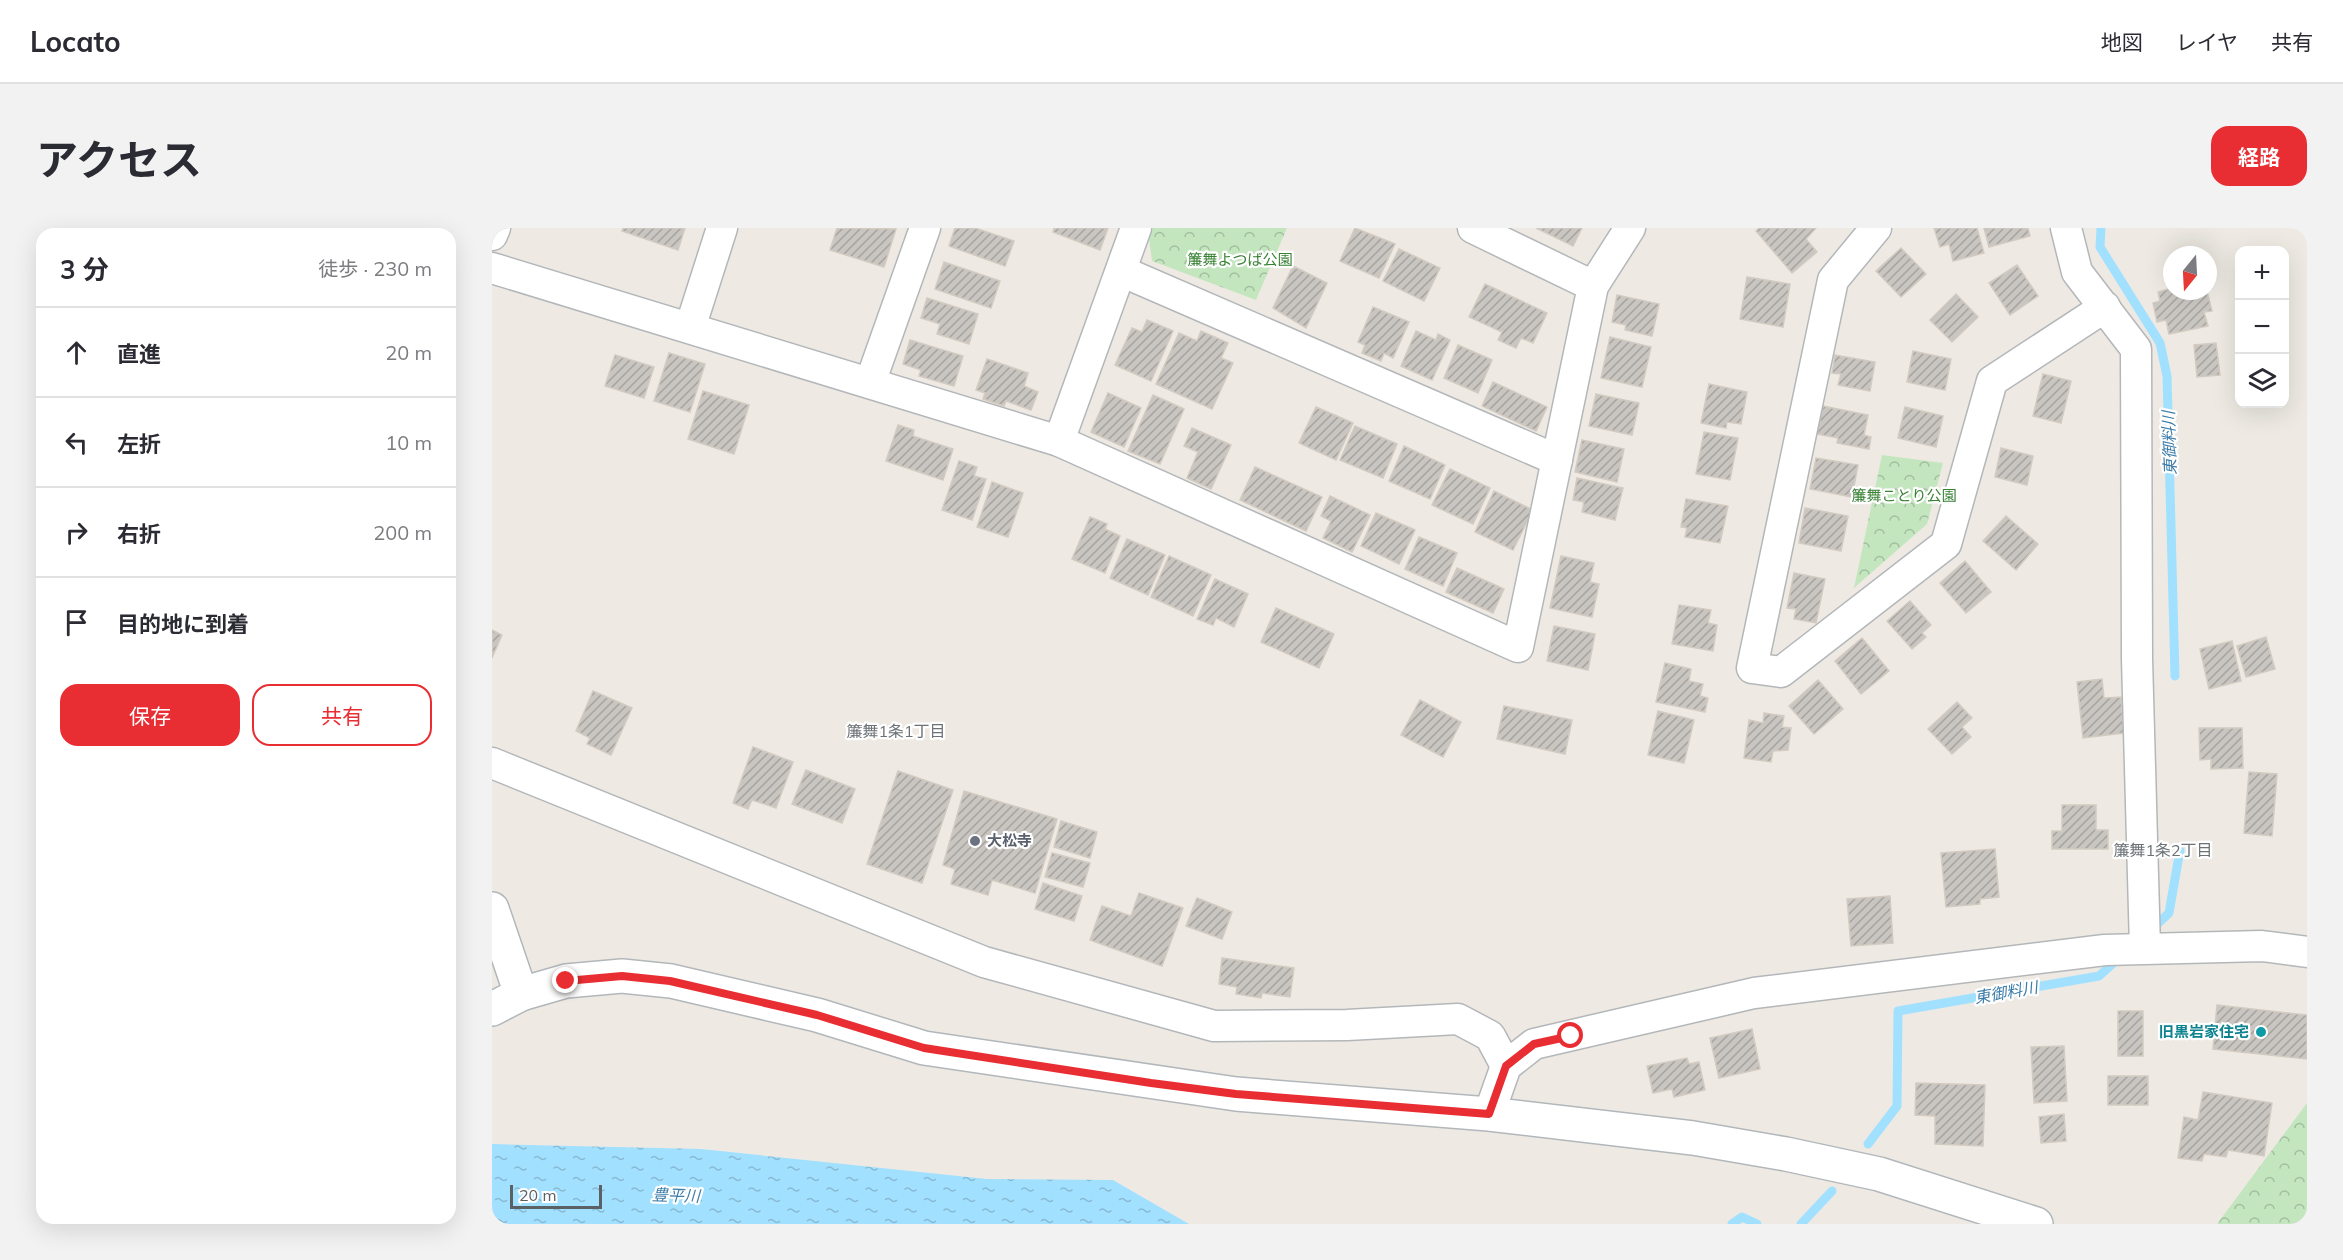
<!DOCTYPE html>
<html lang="ja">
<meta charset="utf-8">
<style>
:root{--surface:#fff;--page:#f2f2f3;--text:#2b2b33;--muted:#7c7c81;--line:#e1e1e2;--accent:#e92e33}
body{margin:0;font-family:Mulish,"Noto Sans JP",sans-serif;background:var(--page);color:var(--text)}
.controls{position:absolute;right:18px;top:18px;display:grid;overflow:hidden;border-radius:12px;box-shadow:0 6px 24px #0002}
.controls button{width:54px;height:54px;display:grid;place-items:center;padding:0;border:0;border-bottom:2px solid var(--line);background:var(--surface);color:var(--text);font:30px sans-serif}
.compass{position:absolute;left:1671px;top:18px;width:54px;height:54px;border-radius:50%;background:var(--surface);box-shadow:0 6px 24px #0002;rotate:198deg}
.scale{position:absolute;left:18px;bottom:15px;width:92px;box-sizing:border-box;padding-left:6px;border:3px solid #5b6064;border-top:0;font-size:16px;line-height:21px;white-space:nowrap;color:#5b6064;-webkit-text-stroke:4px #fff;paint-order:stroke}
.stop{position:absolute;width:18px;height:18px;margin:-14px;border:4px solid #e92e33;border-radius:50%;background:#fff}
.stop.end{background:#e92e33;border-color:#fff;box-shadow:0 2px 6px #0008}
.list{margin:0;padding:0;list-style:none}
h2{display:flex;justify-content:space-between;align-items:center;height:78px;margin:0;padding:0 24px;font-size:26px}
h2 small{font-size:20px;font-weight:400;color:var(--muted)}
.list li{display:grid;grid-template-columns:39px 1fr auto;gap:18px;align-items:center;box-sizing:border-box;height:90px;padding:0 24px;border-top:2px solid var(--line)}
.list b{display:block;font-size:22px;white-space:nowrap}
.list em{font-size:20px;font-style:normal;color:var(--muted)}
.actions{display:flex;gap:12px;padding:18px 24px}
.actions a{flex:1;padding:14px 0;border:2px solid var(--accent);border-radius:18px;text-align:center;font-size:21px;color:var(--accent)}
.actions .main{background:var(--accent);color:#fff}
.icon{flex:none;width:33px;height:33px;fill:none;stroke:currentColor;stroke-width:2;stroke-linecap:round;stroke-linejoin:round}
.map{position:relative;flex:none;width:1815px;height:996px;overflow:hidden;border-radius:18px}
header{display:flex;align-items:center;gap:36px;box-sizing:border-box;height:84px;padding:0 30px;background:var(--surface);border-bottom:2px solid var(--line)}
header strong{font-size:28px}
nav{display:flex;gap:33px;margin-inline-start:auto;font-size:21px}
.intro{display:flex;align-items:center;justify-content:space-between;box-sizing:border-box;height:144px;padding:0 36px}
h1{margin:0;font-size:42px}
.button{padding:15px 27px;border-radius:18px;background:var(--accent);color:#fff;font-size:21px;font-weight:700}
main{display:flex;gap:36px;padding:0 36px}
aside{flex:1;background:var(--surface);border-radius:18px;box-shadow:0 6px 24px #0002}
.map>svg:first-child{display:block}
.park{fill:url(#park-crowns)}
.water{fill:url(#water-ripples)}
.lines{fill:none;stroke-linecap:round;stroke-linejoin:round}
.stream{stroke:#a2e0ff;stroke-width:9}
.building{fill:url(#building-hatch);stroke:#d3cbc1;stroke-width:1.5}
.street-casing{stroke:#b4b7ba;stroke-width:33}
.secondary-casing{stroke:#b2b7bb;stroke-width:36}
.street{stroke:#fff;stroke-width:30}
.secondary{stroke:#fff;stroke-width:33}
.route{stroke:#e92e33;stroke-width:8}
.worship-dot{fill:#6b7280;stroke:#fff;stroke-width:2}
.culture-dot{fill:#0f9aa8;stroke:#fff;stroke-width:2}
.labels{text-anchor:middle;stroke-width:4.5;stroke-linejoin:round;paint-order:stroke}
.park-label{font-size:15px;fill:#398234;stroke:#fff}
.worship-label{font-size:15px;font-weight:bold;fill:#5b616d;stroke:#fff;text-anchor:start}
.culture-label{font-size:15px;font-weight:bold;fill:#0d838f;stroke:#fff;text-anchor:end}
.water-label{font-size:16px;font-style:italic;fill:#3c7ca8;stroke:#fff}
.neighbourhood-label{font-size:16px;fill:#6c7276;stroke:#fff}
</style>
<header>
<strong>Locato</strong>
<nav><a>地図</a><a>レイヤ</a><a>共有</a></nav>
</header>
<div class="intro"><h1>アクセス</h1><a class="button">経路</a></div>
<main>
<aside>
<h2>3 分<small>徒歩 · 230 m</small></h2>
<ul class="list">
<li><svg class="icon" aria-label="ahead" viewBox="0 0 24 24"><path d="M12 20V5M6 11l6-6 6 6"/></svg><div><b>直進</b></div><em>20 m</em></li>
<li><svg class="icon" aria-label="left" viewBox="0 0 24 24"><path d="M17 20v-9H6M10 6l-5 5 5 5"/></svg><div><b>左折</b></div><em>10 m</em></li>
<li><svg class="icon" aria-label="right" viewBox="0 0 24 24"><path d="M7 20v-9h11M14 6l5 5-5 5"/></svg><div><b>右折</b></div><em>200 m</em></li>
<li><svg class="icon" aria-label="arrive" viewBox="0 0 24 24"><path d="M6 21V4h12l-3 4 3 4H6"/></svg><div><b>目的地に到着</b></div></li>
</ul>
<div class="actions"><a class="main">保存</a><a>共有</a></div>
</aside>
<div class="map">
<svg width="1815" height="996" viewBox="0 0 1815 996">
<defs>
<pattern id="park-crowns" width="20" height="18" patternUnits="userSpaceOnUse" patternTransform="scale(1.5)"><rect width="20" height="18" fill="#c3e6bf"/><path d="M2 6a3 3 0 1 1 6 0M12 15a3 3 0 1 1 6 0" fill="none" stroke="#a1be9f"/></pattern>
<pattern id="water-ripples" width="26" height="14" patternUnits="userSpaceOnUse" patternTransform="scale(1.5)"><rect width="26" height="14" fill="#a2e0ff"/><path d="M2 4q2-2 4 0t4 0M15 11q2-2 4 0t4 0" fill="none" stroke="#87b9d2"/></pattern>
<pattern id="building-hatch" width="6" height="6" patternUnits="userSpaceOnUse" patternTransform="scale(1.5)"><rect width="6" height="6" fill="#c9c5c0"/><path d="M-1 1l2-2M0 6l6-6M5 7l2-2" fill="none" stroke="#a6a3a0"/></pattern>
</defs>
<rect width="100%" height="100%" fill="#eeeae3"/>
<!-- park -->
<g class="park">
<polygon points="661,0 795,0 764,72 660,33 657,11"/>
<polygon points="1390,227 1451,235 1435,296 1362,360"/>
<polygon points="1815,875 1815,996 1725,996"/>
</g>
<!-- water -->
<polygon class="water" points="0,916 209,921 495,951 621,952 697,996 0,996"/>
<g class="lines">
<!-- stream -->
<g class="stream">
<polyline points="1609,0 1608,19 1668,115 1675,148 1683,448"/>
<polyline points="1660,701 1677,685 1688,622"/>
<polyline points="1376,916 1405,878 1406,783 1607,748 1627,730"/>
<polyline points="1240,996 1250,989 1265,996"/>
<polyline points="1309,996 1340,963"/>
</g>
</g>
<!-- building -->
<g class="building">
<polygon points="131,0 193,0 186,22 130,3"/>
<polygon points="345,0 404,1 392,39 338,22"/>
<polygon points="463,0 483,0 522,13 513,38 457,18"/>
<polygon points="562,0 616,0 608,22 561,4"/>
<polygon points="863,0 903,16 887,50 848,33"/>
<polygon points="1044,0 1090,0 1081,18"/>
<polygon points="1267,0 1324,0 1314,11 1325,24 1300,45 1264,3"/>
<polygon points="1442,0 1485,0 1492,25 1461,33 1457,16 1448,19"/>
<polygon points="1492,0 1536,0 1538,8 1497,19"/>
<polygon points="1409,20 1434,46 1409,69 1384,43"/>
<polygon points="907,21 948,40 932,73 891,53"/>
<polygon points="452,34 508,53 499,80 443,61"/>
<polygon points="1525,37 1546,68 1518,87 1497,55"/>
<polygon points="801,38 835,55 814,100 781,80"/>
<polygon points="1255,49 1298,56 1291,99 1248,91"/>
<polygon points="993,56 1055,85 1041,115 1029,110 1024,120 1006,112 1010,104 977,89"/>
<polygon points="1680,60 1680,63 1715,63 1720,83 1712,84 1716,98 1677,106 1674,92 1665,94 1661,75 1668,73 1666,64"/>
<polygon points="1464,66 1486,89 1460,114 1438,92"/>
<polygon points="1125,67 1167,76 1160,108 1133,102 1134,97 1120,94"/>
<polygon points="435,70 486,86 477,116 445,106 448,96 429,90"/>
<polygon points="881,79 917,94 901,130 892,125 889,133 870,125 873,117 866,114"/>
<polygon points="655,92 681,103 659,153 623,137 640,100 650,104"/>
<polygon points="709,103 736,115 729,130 741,135 720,181 664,156 687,105 705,113"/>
<polygon points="924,103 944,112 946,106 958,112 940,152 909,138"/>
<polygon points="1118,109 1159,119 1150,159 1109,150"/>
<polygon points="418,112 471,128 462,158 427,148 429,142 411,136"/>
<polygon points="1724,115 1728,147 1705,149 1702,117"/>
<polygon points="966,117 1000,132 986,165 952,150"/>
<polygon points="1421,123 1459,131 1453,162 1415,154"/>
<polygon points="177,125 213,136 198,184 162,173"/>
<polygon points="123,127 162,139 152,170 113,158"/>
<polygon points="1343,127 1383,134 1378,163 1346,157 1349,146 1340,145"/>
<polygon points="495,131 536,145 532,158 546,164 539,182 514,173 512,178 491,171 493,165 484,162"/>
<polygon points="1551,146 1579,153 1569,195 1541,188"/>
<polygon points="1001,154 1055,179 1044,203 990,178"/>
<polygon points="1217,156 1255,164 1249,196 1235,194 1234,200 1209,195"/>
<polygon points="211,163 257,177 242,226 196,211"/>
<polygon points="616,165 649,180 632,219 599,204"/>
<polygon points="1104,166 1147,175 1140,207 1097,198"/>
<polygon points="661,167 692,181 668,236 636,223"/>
<polygon points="1331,178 1376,187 1372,207 1379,209 1377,221 1345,215 1346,210 1325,206"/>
<polygon points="824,179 861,195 844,232 807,215"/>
<polygon points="1413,179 1451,188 1444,219 1406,210"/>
<polygon points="406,197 422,202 421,208 461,221 451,252 394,233"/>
<polygon points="863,198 905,216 891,250 848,232"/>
<polygon points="700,200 739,217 719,261 695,250 706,224 692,218"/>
<polygon points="1212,204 1246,210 1238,252 1204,246"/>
<polygon points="1090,212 1132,221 1125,254 1083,244"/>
<polygon points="912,218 953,237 938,271 897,253"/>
<polygon points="1509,220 1541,228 1535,257 1503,249"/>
<polygon points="1324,230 1366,237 1360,269 1318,261"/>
<polygon points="467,233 485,239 482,248 494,251 480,292 450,282"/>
<polygon points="763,239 830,269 814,303 748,272"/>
<polygon points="958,241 998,260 981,296 940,277"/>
<polygon points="1085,250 1131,260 1123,292 1090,284 1092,274 1081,272"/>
<polygon points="500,254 531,265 516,309 485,299"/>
<polygon points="1002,263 1041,282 1021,322 983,304"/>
<polygon points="838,268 878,287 860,324 831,310 839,293 829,288"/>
<polygon points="1194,271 1236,278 1228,315 1193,309 1195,300 1189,299"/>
<polygon points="1313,280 1356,288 1349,323 1307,315"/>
<polygon points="884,285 923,302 907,336 869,318"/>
<polygon points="1514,288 1546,316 1524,342 1491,313"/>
<polygon points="598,289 615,296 613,301 628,308 613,345 580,331"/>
<polygon points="927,309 965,325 951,358 913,341"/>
<polygon points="635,311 673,327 656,367 618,350"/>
<polygon points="677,328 719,347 701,388 659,369"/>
<polygon points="1069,328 1102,335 1098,354 1107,356 1100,389 1058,380"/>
<polygon points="1473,333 1499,364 1474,385 1448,355"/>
<polygon points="965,340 1012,361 1001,385 954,364"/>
<polygon points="1302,345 1333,351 1324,395 1302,391 1304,381 1295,380"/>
<polygon points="723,351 756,366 742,399 724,390 721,397 705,391"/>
<polygon points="1418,373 1439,397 1430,405 1434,409 1420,421 1395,393"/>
<polygon points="1187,377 1219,382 1216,395 1225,397 1221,423 1180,416"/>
<polygon points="784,380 842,406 827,440 769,414"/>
<polygon points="1062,398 1103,406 1096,442 1055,433"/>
<polygon points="0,402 10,407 0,430"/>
<polygon points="1774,409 1783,441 1754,449 1745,418"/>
<polygon points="1370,410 1397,443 1369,466 1343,433"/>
<polygon points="1740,413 1749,453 1717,461 1708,421"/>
<polygon points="1173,435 1199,441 1197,453 1211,456 1208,468 1216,470 1213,484 1164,474"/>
<polygon points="1610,451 1612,470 1629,469 1632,505 1591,510 1585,454"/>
<polygon points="1326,452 1351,481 1322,506 1297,478"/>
<polygon points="101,463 140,480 119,527 95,516 98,510 84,503"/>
<polygon points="928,472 969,494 951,529 909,507"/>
<polygon points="1465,474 1480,490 1470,499 1479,509 1460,526 1436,501"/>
<polygon points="1012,478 1080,492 1073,526 1005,511"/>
<polygon points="1166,483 1202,492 1192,535 1156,527"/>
<polygon points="1272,485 1292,488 1290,499 1299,500 1296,522 1281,523 1279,534 1252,530 1257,492 1271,495"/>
<polygon points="1707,500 1750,500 1751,540 1719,541 1719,531 1708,532"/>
<polygon points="261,519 301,534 284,580 260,572 256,581 241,575"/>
<polygon points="314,542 363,561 350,595 300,576"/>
<polygon points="406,543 461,562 430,655 375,636"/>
<polygon points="1757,544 1785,546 1780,608 1752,605"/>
<polygon points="472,563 565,591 543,665 500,652 496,667 459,656 463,641 451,637"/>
<polygon points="1570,577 1604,577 1604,602 1616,602 1616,621 1560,621 1560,603 1570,603"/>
<polygon points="569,593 605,604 598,630 562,619"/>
<polygon points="1503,621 1507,669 1488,671 1488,676 1454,679 1449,625"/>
<polygon points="560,625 598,635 591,659 553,649"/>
<polygon points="551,655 590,668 582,693 543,681"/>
<polygon points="647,665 691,680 670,738 598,712 610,678 639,688"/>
<polygon points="1398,668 1401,715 1359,718 1355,671"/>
<polygon points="705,670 740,684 730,711 694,698"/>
<polygon points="730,730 802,740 798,769 770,765 769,770 744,766 745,759 727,756"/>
<polygon points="1725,777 1815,787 1815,831 1721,821"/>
<rect x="1626" y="783" width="25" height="45"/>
<polygon points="1260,801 1268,841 1227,850 1218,810"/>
<polygon points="1572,818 1575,873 1542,875 1539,819"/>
<polygon points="1195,830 1197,836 1207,834 1213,862 1182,869 1180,861 1161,865 1155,838"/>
<rect x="1616" y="848" width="40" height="29"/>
<polygon points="1424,855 1493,857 1491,918 1443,916 1443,888 1423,887"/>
<polygon points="1711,864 1780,875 1772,928 1736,922 1734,929 1712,926 1710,933 1686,930 1692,889 1706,892"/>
<polygon points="1572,886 1574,913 1549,915 1547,889"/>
</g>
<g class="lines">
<defs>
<g id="street">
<polyline points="981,0 1101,58"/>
<polyline points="1384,0 1341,52 1260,440 1289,444 1454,316 1500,153 1613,79"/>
<polyline points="1574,0 1585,44 1644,121 1645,431 1653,720"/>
<polyline points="0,7 3,0"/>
<polyline points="0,40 567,213 1026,419 1101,58 1138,0"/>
<polyline points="629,43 1065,232"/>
<polyline points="198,100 230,0"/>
<polyline points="378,155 433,0"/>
<polyline points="567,213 644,0"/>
<polyline points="0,535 492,734 722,798 855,797 966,791 998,808 1014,838"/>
<polyline points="997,886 1014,838 1042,816 1262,765 1613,722 1770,718 1815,724"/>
</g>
<g id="secondary">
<polyline points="0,681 29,766"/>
<polyline points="0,781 29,766 74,753 130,748 179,753 325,787 432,820 744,866 997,886 1201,910 1294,926 1387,946 1544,996"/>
</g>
</defs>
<!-- street casing -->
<use href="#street" class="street-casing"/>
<!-- secondary casing -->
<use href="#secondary" class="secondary-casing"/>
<!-- street -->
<use href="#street" class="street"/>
<!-- secondary -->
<use href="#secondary" class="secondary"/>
</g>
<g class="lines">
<!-- route -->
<polyline class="route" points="74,753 130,748 178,753 325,787 432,820 659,855 744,866 997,886 1014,838 1042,816 1079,808"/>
</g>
<!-- markers -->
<circle class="worship-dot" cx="483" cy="613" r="6"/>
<circle class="culture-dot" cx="1769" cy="804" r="6"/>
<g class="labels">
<!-- park labels -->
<g class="park-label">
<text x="748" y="37">簾舞よつば公園</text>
<text x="1412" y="273">簾舞ことり公園</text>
</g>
<!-- worship labels -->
<g class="worship-label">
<text x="495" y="618">大松寺</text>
</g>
<!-- culture labels -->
<g class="culture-label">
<text x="1757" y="809">旧黒岩家住宅</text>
</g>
<!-- water labels -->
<g class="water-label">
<text transform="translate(1677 215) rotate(-92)" y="6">東御料川</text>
<text transform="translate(1514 764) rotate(-10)" y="6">東御料川</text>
<text transform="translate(184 967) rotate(2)" y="6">豊平川</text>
</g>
<!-- neighbourhood labels -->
<g class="neighbourhood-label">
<text x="404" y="509">簾舞1条1丁目</text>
<text x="1671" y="628">簾舞1条2丁目</text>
</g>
</g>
</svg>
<div class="controls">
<button>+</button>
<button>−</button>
<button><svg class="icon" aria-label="layers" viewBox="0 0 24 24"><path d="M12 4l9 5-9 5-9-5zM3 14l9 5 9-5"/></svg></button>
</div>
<svg class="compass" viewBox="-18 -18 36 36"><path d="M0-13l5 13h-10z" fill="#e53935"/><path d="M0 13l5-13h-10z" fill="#7c7c81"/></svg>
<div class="scale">20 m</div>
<div class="stop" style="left:1079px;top:808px"></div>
<div class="stop end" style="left:74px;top:753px"></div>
</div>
</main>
